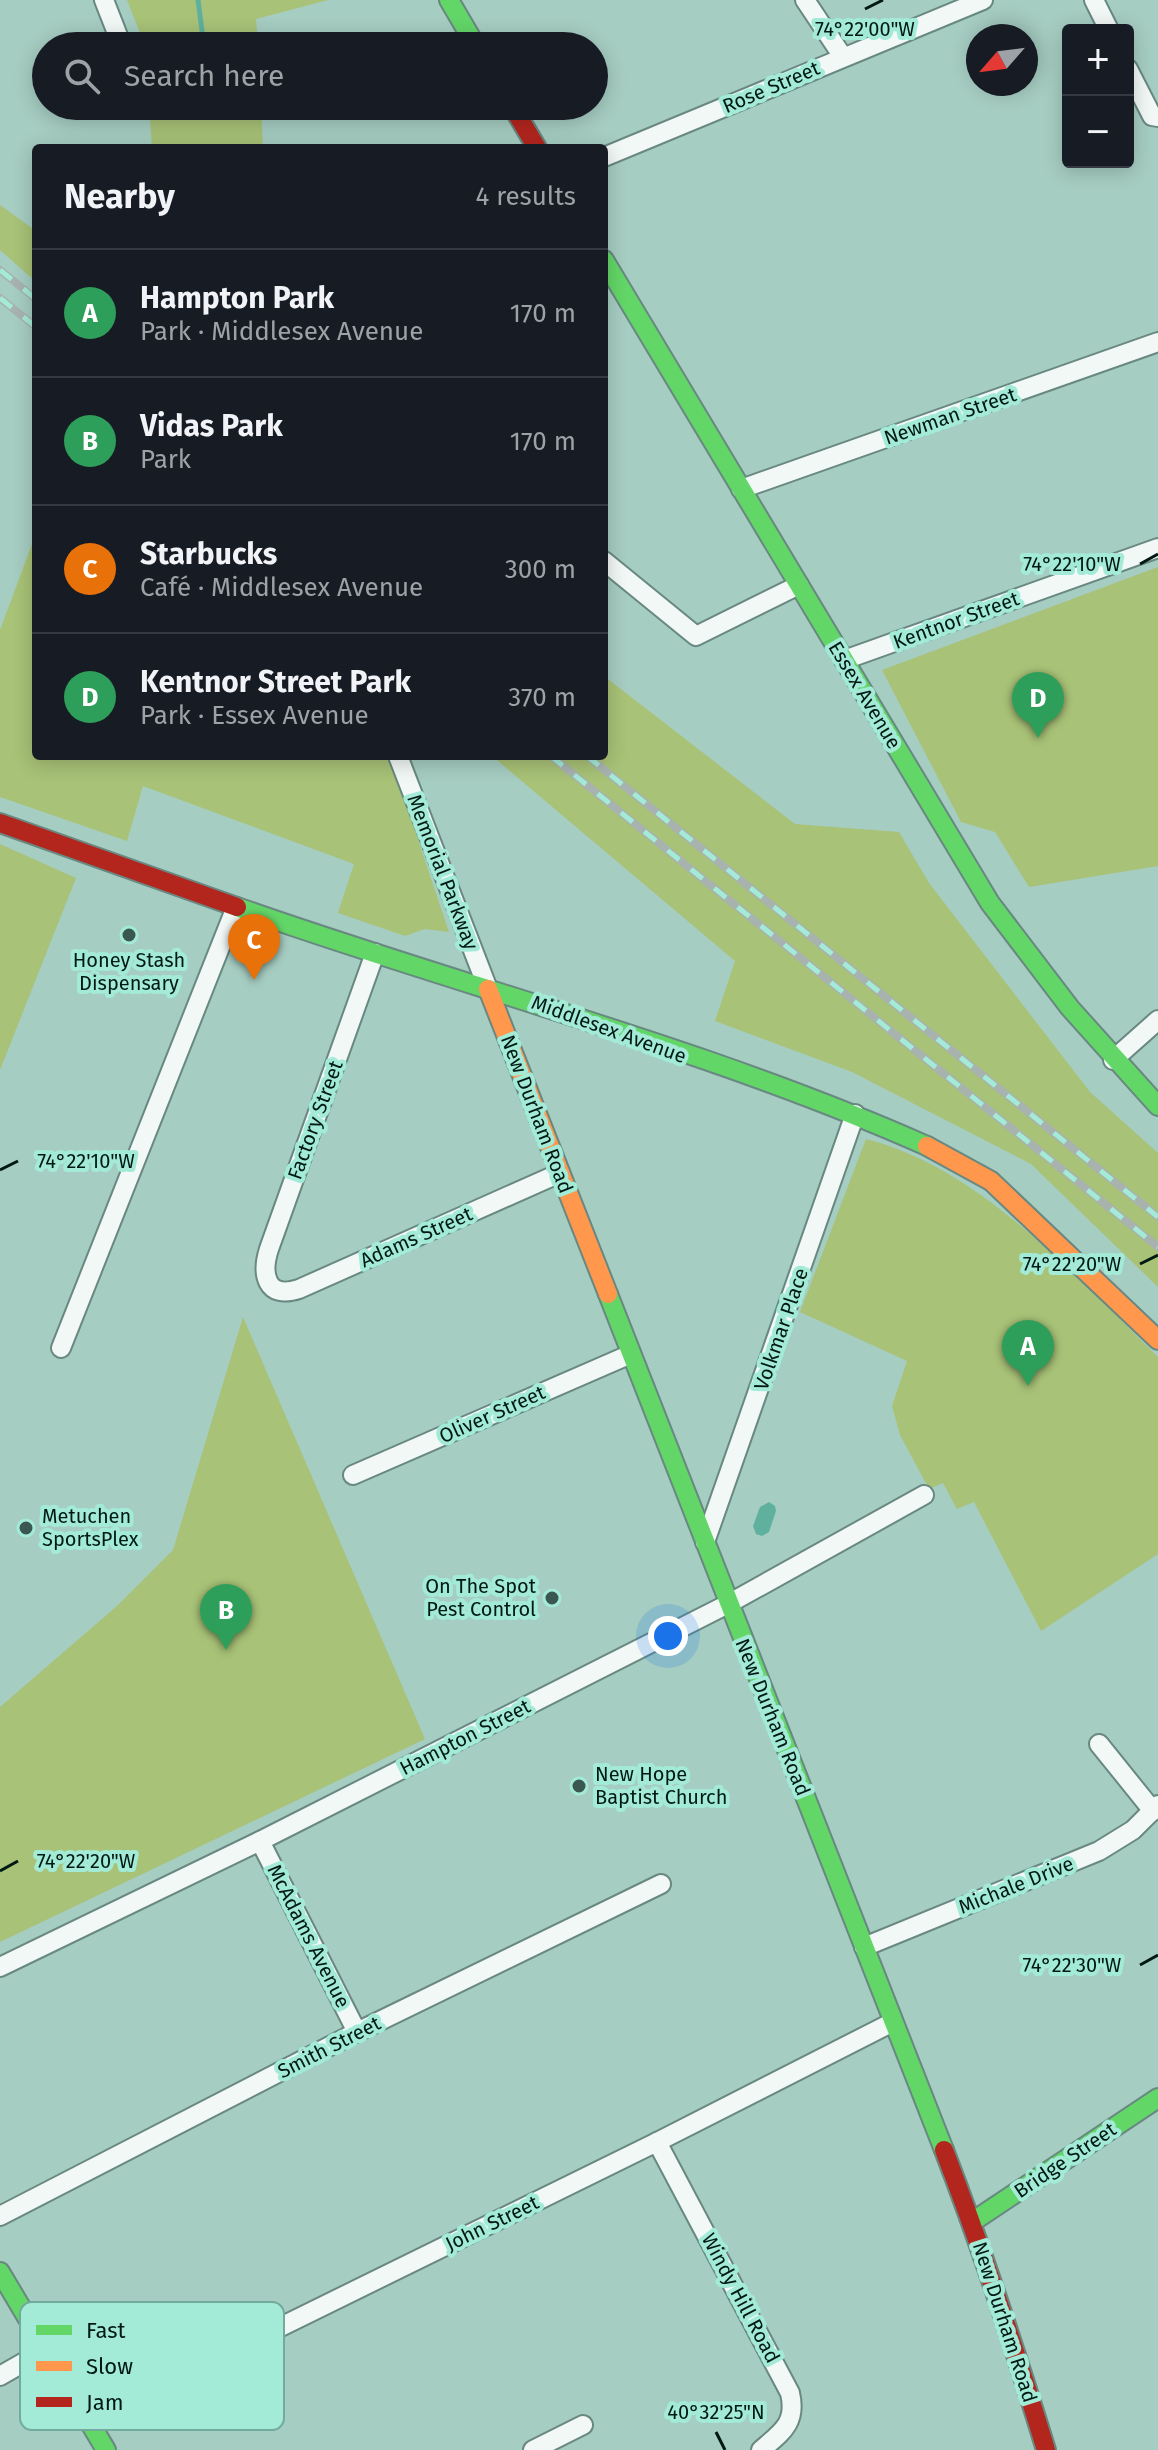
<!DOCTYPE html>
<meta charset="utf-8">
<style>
:root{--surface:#171b24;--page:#20242c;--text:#f1f3f6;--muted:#9ea1a6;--line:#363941;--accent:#1a73e8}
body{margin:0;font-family:"Fira Sans",sans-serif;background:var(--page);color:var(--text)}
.controls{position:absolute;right:24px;top:24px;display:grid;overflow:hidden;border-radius:8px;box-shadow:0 4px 20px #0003}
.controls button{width:72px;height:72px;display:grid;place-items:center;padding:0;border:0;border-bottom:2px solid var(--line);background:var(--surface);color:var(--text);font:40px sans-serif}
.compass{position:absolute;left:966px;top:24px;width:72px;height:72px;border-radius:50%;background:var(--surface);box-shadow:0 4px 20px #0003;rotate:242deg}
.you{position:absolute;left:668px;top:1636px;width:28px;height:28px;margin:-20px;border:6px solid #fff;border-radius:50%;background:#1a73e8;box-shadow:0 0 0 12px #1a73e833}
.badge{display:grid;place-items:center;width:52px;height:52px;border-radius:50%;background:var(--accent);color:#fff;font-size:26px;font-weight:700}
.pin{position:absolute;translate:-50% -66px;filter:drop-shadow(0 2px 4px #0008)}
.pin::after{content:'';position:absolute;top:42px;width:28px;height:24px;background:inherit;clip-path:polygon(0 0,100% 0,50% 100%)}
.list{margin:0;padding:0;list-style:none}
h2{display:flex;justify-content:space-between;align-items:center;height:104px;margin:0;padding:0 32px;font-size:34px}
h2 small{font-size:26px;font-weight:400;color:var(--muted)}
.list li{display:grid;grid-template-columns:52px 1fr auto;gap:24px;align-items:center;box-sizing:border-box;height:128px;padding:0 32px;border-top:2px solid var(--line)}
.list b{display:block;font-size:30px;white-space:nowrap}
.list p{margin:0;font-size:26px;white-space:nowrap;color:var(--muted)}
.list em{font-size:26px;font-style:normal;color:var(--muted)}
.icon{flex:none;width:44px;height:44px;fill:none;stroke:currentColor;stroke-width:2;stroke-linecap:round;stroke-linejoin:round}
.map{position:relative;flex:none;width:1158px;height:2450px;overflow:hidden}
.search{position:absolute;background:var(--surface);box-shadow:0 4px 20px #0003;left:32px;top:32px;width:576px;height:88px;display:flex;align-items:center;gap:20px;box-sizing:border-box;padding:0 28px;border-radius:44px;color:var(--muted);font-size:30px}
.panel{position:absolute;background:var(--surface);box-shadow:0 4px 20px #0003;left:32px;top:144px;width:576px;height:616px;border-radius:8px}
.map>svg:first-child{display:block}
.green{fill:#a8c277}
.water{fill:#60b09e}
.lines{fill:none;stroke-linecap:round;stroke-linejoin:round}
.stream{stroke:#60b09e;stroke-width:5}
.street-casing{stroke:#688881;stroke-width:22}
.fast-casing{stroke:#688881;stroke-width:22}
.slow-casing{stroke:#688881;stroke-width:22}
.jam-casing{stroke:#688881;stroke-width:22}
.street{stroke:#f2f8f6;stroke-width:18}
.fast{stroke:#63d668;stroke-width:18}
.slow{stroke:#ff974d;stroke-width:18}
.jam{stroke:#b3261e;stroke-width:18}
.rail-casing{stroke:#a8b2af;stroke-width:8}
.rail{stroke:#a3ead7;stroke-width:5;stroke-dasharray:15;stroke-linecap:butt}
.ticks{fill:none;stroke:#001913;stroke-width:3}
.poi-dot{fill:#3a5850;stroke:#a3ead7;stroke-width:3}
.labels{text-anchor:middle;stroke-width:8;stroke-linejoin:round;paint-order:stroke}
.street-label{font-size:20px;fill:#001913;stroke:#a3ead7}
.poi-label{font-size:20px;fill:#001913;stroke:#a3ead7;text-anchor:start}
.key{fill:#a3ead7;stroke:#72ab9c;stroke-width:2}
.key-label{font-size:22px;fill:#001913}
.ticks-label{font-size:20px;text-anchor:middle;fill:#001913;stroke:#a3ead7;stroke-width:8;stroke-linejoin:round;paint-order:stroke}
</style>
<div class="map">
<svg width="1158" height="2450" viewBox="0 0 1158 2450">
<rect width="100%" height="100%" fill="#a6cdc2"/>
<!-- green -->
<g class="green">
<polygon points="127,0 328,0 256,19 258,46 145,46"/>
<polygon points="149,106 261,106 263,148 152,148"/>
<polygon points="0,205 36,231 36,282 0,250"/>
<polygon points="36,533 36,756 390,756 449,932 425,929 405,936 338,913 354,864 143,786 127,841 0,797 0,630"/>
<polygon points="1158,567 1158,866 1029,887 995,832 961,822 882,670"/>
<polygon points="604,676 795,824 899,832 929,883 1090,1092 1158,1153 1158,1287 1031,1164 852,1072 715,1021 735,961 492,756 604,756"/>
<polygon points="0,844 76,878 0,1070"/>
<path d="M866 1139C981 1168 1076 1277 1158 1357V1554L1041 1631 974 1502 957 1509 943 1483 929 1489 900 1435 892 1406 907 1361 800 1312Z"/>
<polygon points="243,1317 425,1739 0,1942 0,1707 117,1606 173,1550"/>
</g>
<!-- water -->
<polygon class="water" points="769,1502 775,1506 776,1511 769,1532 762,1536 756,1534 753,1526 760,1507"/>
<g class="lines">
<!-- stream -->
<polyline class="stream" points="198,0 204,46"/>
<defs>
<g id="street">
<polyline points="104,0 122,46"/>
<polyline points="805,0 843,57"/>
<polyline points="1094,0 1109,30"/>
<polyline points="1128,69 1152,116 1158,117"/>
<polyline points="604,157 983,0"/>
<polyline points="741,489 1158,342"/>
<polyline points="604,561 696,636 799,585"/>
<polyline points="844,660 1158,548"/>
<polyline points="398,756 488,989"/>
<path d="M375 953 269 1249C261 1274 266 1300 299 1289L560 1173"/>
<polyline points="1113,1060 1158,1020"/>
<polyline points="61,1348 236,907"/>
<polyline points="353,1475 631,1354"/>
<polyline points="705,1542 855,1114"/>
<polyline points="1099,1744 1153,1811"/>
<polyline points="260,1841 357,2032"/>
<polyline points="864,1947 1099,1851 1133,1830 1158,1805"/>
<polyline points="0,1967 260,1841 728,1604 924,1495"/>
<path d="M657 2142 790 2393C797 2423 782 2432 761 2450"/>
<polyline points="0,2216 357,2032 661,1884"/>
<polyline points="0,2376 47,2349"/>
<polyline points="89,2421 657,2142 893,2022"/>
<polyline points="533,2450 583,2425"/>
</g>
<g id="fast">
<polyline points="449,0 476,46"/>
<polyline points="604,260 990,903 1070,1008 1158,1106"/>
<path d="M237 907C466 988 704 1047 927 1146"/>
<polyline points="608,1294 944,2150"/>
<polyline points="972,2222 1158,2098"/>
<polyline points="0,2272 106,2450"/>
</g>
<g id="slow">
<polyline points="488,989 608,1294"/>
<polyline points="927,1146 991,1181 1158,1340"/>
</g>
<g id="jam">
<polyline points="512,106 537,148"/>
<polyline points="0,823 237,907"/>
<path d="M944 2150C982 2249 1015 2349 1046 2450"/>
</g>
</defs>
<!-- street casing -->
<use href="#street" class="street-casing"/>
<!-- fast casing -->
<use href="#fast" class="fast-casing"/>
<!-- slow casing -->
<use href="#slow" class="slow-casing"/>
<!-- jam casing -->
<use href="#jam" class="jam-casing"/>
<!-- street -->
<use href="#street" class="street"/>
<!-- fast -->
<use href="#fast" class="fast"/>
<!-- slow -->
<use href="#slow" class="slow"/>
<!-- jam -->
<use href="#jam" class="jam"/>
<defs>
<g id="rail">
<polyline points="0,270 36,299"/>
<polyline points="0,298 36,327"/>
<polyline points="551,756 1158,1247"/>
<polyline points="587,756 1158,1217"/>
</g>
</defs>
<!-- rail casing -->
<use href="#rail" class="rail-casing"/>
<!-- rail -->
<use href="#rail" class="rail"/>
</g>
<!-- ticks -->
<path class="ticks" d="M865 9 883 0M1140 564 1158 554M0 1170 18 1161M1140 1264 1158 1255M0 1871 18 1861M1140 1965 1158 1955M716 2432 725 2450"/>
<!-- markers -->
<g class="poi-dot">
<circle cx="129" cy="935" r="8"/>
<circle cx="26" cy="1528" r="8"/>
<circle cx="552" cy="1598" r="8"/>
<circle cx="579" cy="1786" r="8"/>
</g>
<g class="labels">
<!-- street labels -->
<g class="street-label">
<text transform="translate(771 87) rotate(-23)" y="7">Rose Street</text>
<text transform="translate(950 416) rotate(-19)" y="7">Newman Street</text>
<text transform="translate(956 620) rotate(-20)" y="7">Kentnor Street</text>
<text transform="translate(865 695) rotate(59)" y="7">Essex Avenue</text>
<text transform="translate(443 872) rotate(69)" y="7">Memorial Parkway</text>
<text transform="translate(609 1029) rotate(20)" y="7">Middlesex Avenue</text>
<text transform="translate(537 1114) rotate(69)" y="7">New Durham Road</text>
<text transform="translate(315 1120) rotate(-70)" y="7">Factory Street</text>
<text transform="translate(416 1237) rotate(-24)" y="7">Adams Street</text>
<text transform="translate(781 1329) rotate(-71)" y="7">Volkmar Place</text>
<text transform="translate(492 1414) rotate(-24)" y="7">Oliver Street</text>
<text transform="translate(773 1717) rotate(68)" y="7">New Durham Road</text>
<text transform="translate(465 1737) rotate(-27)" y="7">Hampton Street</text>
<text transform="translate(1016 1885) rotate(-22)" y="7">Michale Drive</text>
<text transform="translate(309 1936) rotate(63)" y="7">McAdams Avenue</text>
<text transform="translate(329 2047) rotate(-27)" y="7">Smith Street</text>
<text transform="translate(1065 2160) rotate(-34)" y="7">Bridge Street</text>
<text transform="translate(492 2223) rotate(-26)" y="7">John Street</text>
<text transform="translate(741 2298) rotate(62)" y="7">Windy Hill Road</text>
<text transform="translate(1005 2322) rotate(72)" y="7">New Durham Road</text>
</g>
<!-- poi labels -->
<g class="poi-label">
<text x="129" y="967" text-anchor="middle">Honey Stash<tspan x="129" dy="23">Dispensary</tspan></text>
<text x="42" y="1523">Metuchen<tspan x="42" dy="23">SportsPlex</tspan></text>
<text x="536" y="1593" text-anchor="end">On The Spot<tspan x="536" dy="23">Pest Control</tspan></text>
<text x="595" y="1781">New Hope<tspan x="595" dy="23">Baptist Church</tspan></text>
</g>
</g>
<!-- legend -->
<rect x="20" y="2302" width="264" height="128" rx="12" class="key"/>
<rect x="36" y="2325" width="36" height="10" fill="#63d668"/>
<rect x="36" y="2361" width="36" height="10" fill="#ff974d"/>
<rect x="36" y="2397" width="36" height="10" fill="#b3261e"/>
<g class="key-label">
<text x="86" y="2338">Fast</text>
<text x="86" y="2374">Slow</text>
<text x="86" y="2410">Jam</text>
</g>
<g class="ticks-label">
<text x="865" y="36">74°22'00"W</text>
<text x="1072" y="571">74°22'10"W</text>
<text x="86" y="1168">74°22'10"W</text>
<text x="1072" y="1271">74°22'20"W</text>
<text x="86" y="1868">74°22'20"W</text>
<text x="1072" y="1972">74°22'30"W</text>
<text x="716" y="2419">40°32'25"N</text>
</g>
</svg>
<div class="controls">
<button>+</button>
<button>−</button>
</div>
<svg class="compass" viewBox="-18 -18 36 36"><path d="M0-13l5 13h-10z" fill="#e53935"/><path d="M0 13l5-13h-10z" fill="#9ea1a6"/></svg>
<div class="you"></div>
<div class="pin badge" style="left:1028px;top:1386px;background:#2e9e5b">A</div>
<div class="pin badge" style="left:226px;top:1650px;background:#2e9e5b">B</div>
<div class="pin badge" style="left:254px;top:980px;background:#e8710a">C</div>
<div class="pin badge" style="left:1038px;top:738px;background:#2e9e5b">D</div>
<div class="search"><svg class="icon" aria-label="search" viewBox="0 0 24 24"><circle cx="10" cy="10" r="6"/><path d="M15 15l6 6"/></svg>Search here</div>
<section class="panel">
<h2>Nearby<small>4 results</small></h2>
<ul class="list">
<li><span class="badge" style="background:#2e9e5b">A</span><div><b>Hampton Park</b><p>Park · Middlesex Avenue</p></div><em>170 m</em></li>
<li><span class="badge" style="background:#2e9e5b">B</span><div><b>Vidas Park</b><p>Park</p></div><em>170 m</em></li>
<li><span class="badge" style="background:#e8710a">C</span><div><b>Starbucks</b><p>Café · Middlesex Avenue</p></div><em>300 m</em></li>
<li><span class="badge" style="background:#2e9e5b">D</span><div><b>Kentnor Street Park</b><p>Park · Essex Avenue</p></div><em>370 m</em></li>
</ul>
</section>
</div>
